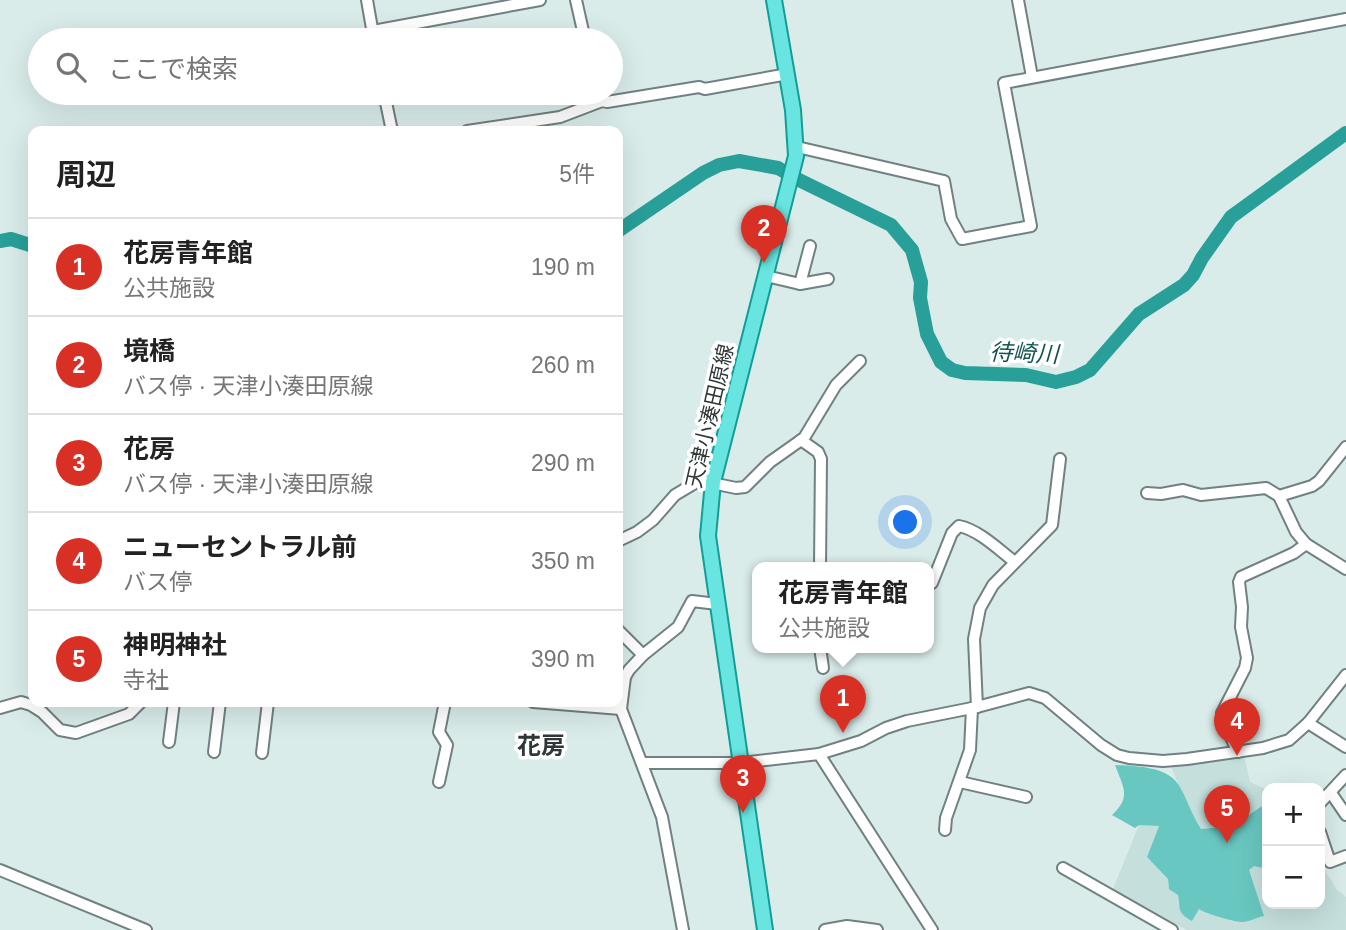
<!DOCTYPE html>
<html lang="ja">
<meta charset="utf-8">
<style>
:root{--surface:#fff;--page:#f6f6f6;--text:#222;--muted:#767676;--line:#e0e0e0;--accent:#d93025}
body{margin:0;font-family:Helvetica,"Noto Sans JP",sans-serif;background:var(--page);color:var(--text)}
.controls{position:absolute;right:21px;bottom:21px;display:grid;overflow:hidden;border-radius:14px;box-shadow:0 7px 28px #0002}
.controls button{width:63px;height:63px;display:grid;place-items:center;padding:0;border:0;border-bottom:2px solid var(--line);background:var(--surface);color:var(--text);font:35px sans-serif}
.you{position:absolute;left:906px;top:523px;width:24px;height:24px;margin:-18px;border:5px solid #fff;border-radius:50%;background:#1a73e8;box-shadow:0 0 0 10px #1a73e833}
.badge{display:grid;place-items:center;width:46px;height:46px;border-radius:50%;background:var(--accent);color:#fff;font-size:23px;font-weight:700}
.pin{position:absolute;translate:-50% -58px;filter:drop-shadow(0 2px 4px #0008)}
.pin::after{content:'';position:absolute;top:37px;width:24px;height:21px;background:inherit;clip-path:polygon(0 0,100% 0,50% 100%)}
.popup{position:absolute;left:752px;top:562px;width:182px;height:91px;box-sizing:border-box;display:grid;place-content:center;border-radius:14px;background:var(--surface);filter:drop-shadow(0 2px 5px #0005);font-size:23px;white-space:nowrap;color:var(--muted)}
.popup b{font-size:26px;color:var(--text)}
.popup::after{content:'';position:absolute;left:50%;top:100%;margin-left:-14px;border:14px solid transparent;border-top-color:var(--surface)}
.list{margin:0;padding:0;list-style:none}
h2{display:flex;justify-content:space-between;align-items:center;height:91px;margin:0;padding:0 28px;font-size:30px}
h2 small{font-size:23px;font-weight:400;color:var(--muted)}
.list li{display:grid;grid-template-columns:46px 1fr auto;gap:21px;align-items:center;box-sizing:border-box;height:98px;padding:0 28px;border-top:2px solid var(--line)}
.list b{display:block;font-size:26px;white-space:nowrap}
.list p{margin:0;font-size:23px;white-space:nowrap;color:var(--muted)}
.list em{font-size:23px;font-style:normal;color:var(--muted)}
.icon{flex:none;width:38px;height:38px;fill:none;stroke:currentColor;stroke-width:2;stroke-linecap:round;stroke-linejoin:round}
.map{position:relative;flex:none;width:1346px;height:930px;overflow:hidden}
.search{position:absolute;background:var(--surface);box-shadow:0 7px 28px #0002;left:28px;top:28px;width:595px;height:77px;display:flex;align-items:center;gap:18px;box-sizing:border-box;padding:0 24px;border-radius:38px;color:var(--muted);font-size:26px}
.panel{position:absolute;background:var(--surface);box-shadow:0 7px 28px #0002;left:28px;top:126px;width:595px;height:581px;border-radius:14px}
.map>svg:first-child{display:block}
.built{fill:#c4dfdc}
.green{fill:#68c7c0}
.lines{fill:none;stroke-linecap:round;stroke-linejoin:round}
.river{stroke:#289f98;stroke-width:14}
.minor-casing{stroke:#70817f;stroke-width:14}
.major-casing{stroke:#139d97;stroke-width:18}
.minor{stroke:#fff;stroke-width:10}
.major{stroke:#68e5e0;stroke-width:14}
.labels{text-anchor:middle;stroke-width:7;stroke-linejoin:round;paint-order:stroke}
.street-label{font-size:21px;fill:#303737;stroke:#fff}
.water-label{font-size:23px;font-style:italic;fill:#12534f;stroke:#fff}
.quarter-label{font-size:24px;font-weight:bold;fill:#303737;stroke:#fff}
</style>
<div class="map">
<svg width="1346" height="930" viewBox="0 0 1346 930">
<rect width="100%" height="100%" fill="#d9ecea"/>
<!-- built -->
<g class="built">
<polygon points="1244,755 1250,782 1267,790 1267,808 1262,806 1233,826 1201,829 1188,809 1171,766"/>
<polygon points="1139,825 1159,825 1147,857 1168,879 1168,885 1178,895 1191,921 1198,909 1243,922 1249,870 1254,866 1267,869 1267,904 1320,904 1320,856 1324,869 1337,890 1346,897 1346,930 1187,930 1113,889"/>
</g>
<!-- green -->
<path class="green" d="M1115 765C1134 766 1166 766 1178 784 1187 798 1191 814 1201 829L1233 826 1262 806 1267 808V869L1254 866 1249 870 1264 916C1258 917 1249 922 1242 922 1234 922 1204 913 1199 909L1192 921C1176 912 1181 909 1178 895L1169 889 1168 879 1147 857 1159 826 1139 825 1135 828 1112 815C1132 797 1123 787 1115 765Z"/>
<g class="lines">
<!-- river -->
<g class="river">
<polyline points="618,231 703,173 719,165 739,161 778,168 799,180 891,225 912,250 921,282 920,298 927,334 941,362 952,370 965,373 1026,375 1056,382 1076,377 1090,370 1139,314 1184,285 1193,275 1202,258 1231,217 1346,133"/>
<polyline points="0,241 11,239 33,246"/>
</g>
<defs>
<g id="minor">
<polyline points="367,0 374,40"/>
<polyline points="576,0 585,40"/>
<polyline points="1018,0 1032,77"/>
<polyline points="373,31 540,0"/>
<polyline points="384,93 392,131"/>
<polyline points="467,131 560,117 602,101 607,102 699,87 705,89 788,74"/>
<polyline points="797,147 944,181 951,219 962,239 1031,226 1004,83 1346,19"/>
<polyline points="766,276 800,284 810,246"/>
<polyline points="800,284 828,279"/>
<polyline points="801,440 818,452 821,459 820,567"/>
<polyline points="1147,493 1161,494 1183,490 1201,495 1266,488 1279,496 1296,532 1306,544 1346,569"/>
<polyline points="1279,496 1312,486 1319,481 1346,447"/>
<polyline points="618,541 637,532 653,520 675,495 695,483 702,481 736,488 745,487 770,462 804,438 836,385 860,361"/>
<path d="M932 583 952 533 959 526C979 530 999 550 1015 562"/>
<polyline points="618,630 643,655"/>
<polyline points="820,647 823,668"/>
<polyline points="533,702 621,709"/>
<polyline points="977,707 974,639 980,608 993,585 1052,525 1060,459"/>
<polyline points="0,708 21,702 31,705 42,712 60,730 76,733 129,714 141,702"/>
<polyline points="1308,723 1346,747"/>
<polyline points="169,742 174,702"/>
<polyline points="214,752 220,702"/>
<polyline points="1238,752 1224,723 1222,713 1245,668 1247,658 1241,627 1242,607 1239,582 1241,577 1294,553 1306,544"/>
<polyline points="262,753 268,702"/>
<polyline points="819,754 932,930"/>
<polyline points="642,763 741,763 819,754 861,741 886,728 907,721 977,707 1029,693 1045,698 1101,745 1117,755 1129,758 1163,761 1187,759 1263,748 1289,740 1308,723 1346,675"/>
<polyline points="439,782 447,745 439,732 445,702"/>
<polyline points="960,782 1026,797"/>
<polyline points="1331,793 1346,815"/>
<polyline points="1320,803 1346,775"/>
<polyline points="945,830 946,818 970,750 972,708"/>
<polyline points="1320,832 1330,862 1346,856"/>
<polyline points="1063,868 1172,930"/>
<polyline points="0,870 146,930"/>
<polyline points="683,930 662,817 621,709 625,677 629,670 643,655 678,627 692,601 717,604"/>
<polyline points="825,930 847,926 877,930"/>
</g>
<polyline id="major" points="765,930 708,536 713,482 796,156 793,110 774,0"/>
</defs>
<!-- minor casing -->
<use href="#minor" class="minor-casing"/>
<!-- major casing -->
<use href="#major" class="major-casing"/>
<!-- minor -->
<use href="#minor" class="minor"/>
<!-- major -->
<use href="#major" class="major"/>
</g>
<g class="labels">
<!-- street labels -->
<g class="street-label">
<text transform="translate(710 416) rotate(-77)" y="7">天津小湊田原線</text>
</g>
<!-- water labels -->
<g class="water-label">
<text transform="translate(1024 353) rotate(2)" y="8">待崎川</text>
</g>
<!-- quarter labels -->
<g class="quarter-label">
<text x="541" y="754">花房</text>
</g>
</g>
</svg>
<div class="controls">
<button>+</button>
<button>−</button>
</div>
<div class="you"></div>
<div class="pin badge" style="left:843px;top:733px">1</div>
<div class="popup"><b>花房青年館</b>公共施設</div>
<div class="pin badge" style="left:764px;top:263px">2</div>
<div class="pin badge" style="left:743px;top:813px">3</div>
<div class="pin badge" style="left:1237px;top:756px">4</div>
<div class="pin badge" style="left:1227px;top:843px">5</div>
<div class="search"><svg class="icon" aria-label="search" viewBox="0 0 24 24"><circle cx="10" cy="10" r="6"/><path d="M15 15l6 6"/></svg>ここで検索</div>
<section class="panel">
<h2>周辺<small>5件</small></h2>
<ul class="list">
<li><span class="badge">1</span><div><b>花房青年館</b><p>公共施設</p></div><em>190 m</em></li>
<li><span class="badge">2</span><div><b>境橋</b><p>バス停 · 天津小湊田原線</p></div><em>260 m</em></li>
<li><span class="badge">3</span><div><b>花房</b><p>バス停 · 天津小湊田原線</p></div><em>290 m</em></li>
<li><span class="badge">4</span><div><b>ニューセントラル前</b><p>バス停</p></div><em>350 m</em></li>
<li><span class="badge">5</span><div><b>神明神社</b><p>寺社</p></div><em>390 m</em></li>
</ul>
</section>
</div>
